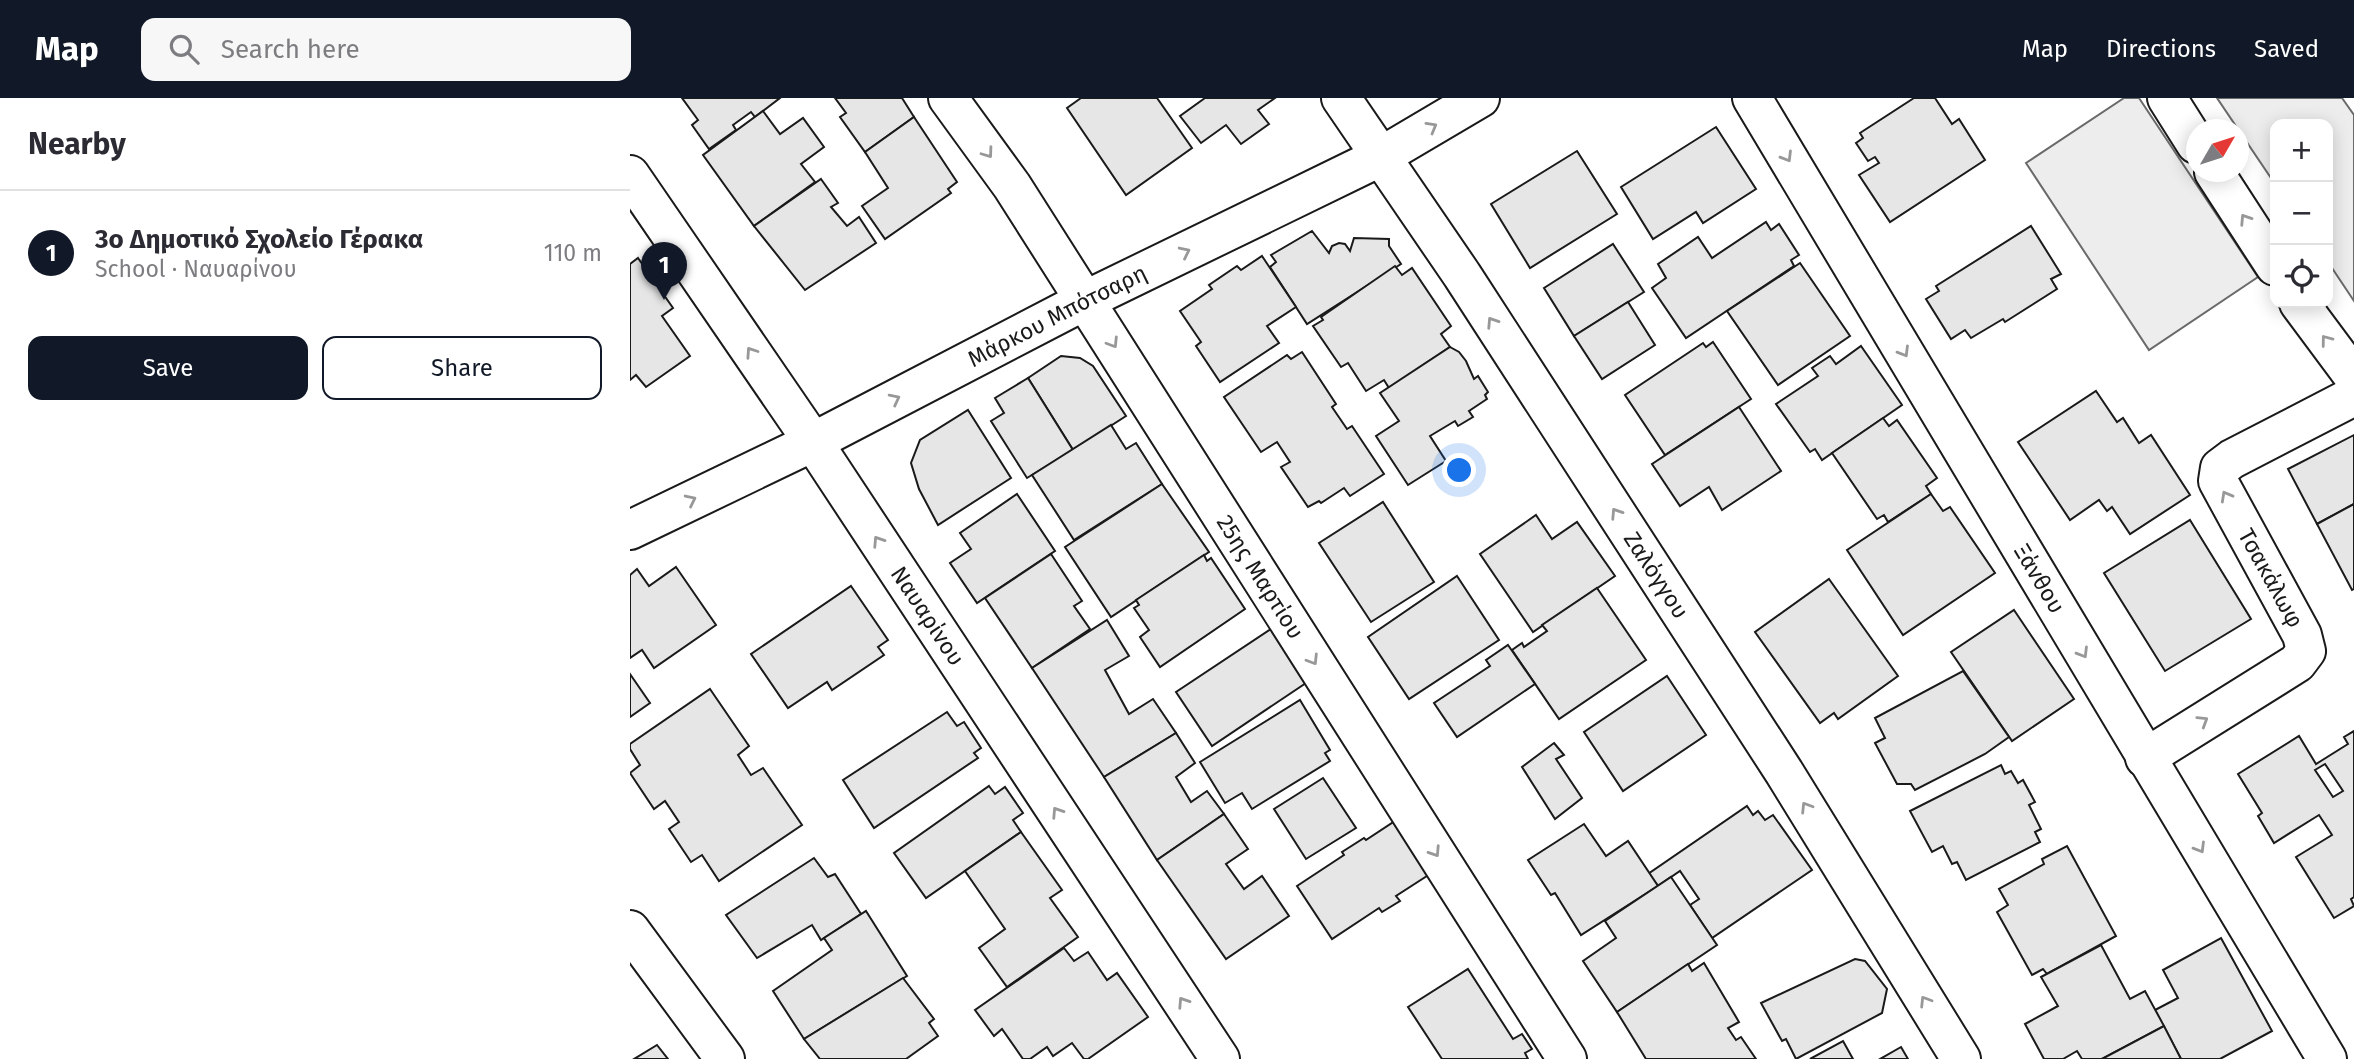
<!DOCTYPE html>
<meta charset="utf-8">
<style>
:root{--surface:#fff;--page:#f7f7f7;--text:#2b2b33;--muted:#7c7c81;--line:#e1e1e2;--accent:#111827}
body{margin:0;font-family:"Fira Sans",sans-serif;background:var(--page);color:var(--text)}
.controls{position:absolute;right:21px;top:21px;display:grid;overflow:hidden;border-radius:14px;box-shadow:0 4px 18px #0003}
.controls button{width:63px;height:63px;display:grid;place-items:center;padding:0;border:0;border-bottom:2px solid var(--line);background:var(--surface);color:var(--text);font:35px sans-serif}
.compass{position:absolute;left:1556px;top:21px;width:63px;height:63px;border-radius:50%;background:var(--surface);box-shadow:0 4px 18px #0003;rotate:51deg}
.you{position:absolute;left:830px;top:373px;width:24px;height:24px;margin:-18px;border:5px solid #fff;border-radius:50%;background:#1a73e8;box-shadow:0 0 0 10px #1a73e833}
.badge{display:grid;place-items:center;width:46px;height:46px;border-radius:50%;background:var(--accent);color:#fff;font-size:23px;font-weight:700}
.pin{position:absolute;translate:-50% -58px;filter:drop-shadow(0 2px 4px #0008)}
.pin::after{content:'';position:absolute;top:37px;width:24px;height:21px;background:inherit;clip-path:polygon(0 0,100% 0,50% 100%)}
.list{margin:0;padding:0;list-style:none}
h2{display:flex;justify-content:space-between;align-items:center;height:91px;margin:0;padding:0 28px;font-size:30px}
h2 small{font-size:23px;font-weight:400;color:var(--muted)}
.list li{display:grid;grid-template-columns:46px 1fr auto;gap:21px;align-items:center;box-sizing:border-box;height:126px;padding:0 28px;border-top:2px solid var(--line)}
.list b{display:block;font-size:26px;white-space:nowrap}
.list p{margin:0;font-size:23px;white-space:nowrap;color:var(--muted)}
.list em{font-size:23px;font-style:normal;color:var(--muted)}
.actions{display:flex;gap:14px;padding:21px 28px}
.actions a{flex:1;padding:16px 0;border:2px solid var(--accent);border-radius:14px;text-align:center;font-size:24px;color:var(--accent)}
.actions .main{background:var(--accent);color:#fff}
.icon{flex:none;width:38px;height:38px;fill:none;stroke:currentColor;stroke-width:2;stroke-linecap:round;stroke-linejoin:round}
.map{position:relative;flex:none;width:1724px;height:961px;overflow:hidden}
header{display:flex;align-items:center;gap:42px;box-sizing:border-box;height:98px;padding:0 35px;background:var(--accent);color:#fff}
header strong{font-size:33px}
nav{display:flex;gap:38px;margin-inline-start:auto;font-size:24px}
.search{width:490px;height:63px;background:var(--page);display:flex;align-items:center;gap:18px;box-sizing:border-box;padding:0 24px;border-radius:14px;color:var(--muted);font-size:26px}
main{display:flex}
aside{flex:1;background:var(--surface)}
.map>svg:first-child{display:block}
.built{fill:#ededed;stroke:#6a6a6a;stroke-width:2}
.building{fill:#e6e6e6;stroke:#1a1a1a;stroke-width:2;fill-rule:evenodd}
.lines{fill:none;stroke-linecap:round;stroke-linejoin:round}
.street-casing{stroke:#1a1a1a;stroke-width:42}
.secondary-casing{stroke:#1a1a1a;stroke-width:42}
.street{stroke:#fff;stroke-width:38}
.secondary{stroke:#fff;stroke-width:38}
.oneway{stroke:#989898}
.labels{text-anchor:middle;stroke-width:5;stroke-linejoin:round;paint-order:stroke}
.street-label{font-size:23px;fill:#1a1a1a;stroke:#fff}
</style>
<header>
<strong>Map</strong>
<div class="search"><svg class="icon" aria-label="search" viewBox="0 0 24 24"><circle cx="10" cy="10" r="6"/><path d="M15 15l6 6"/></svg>Search here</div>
<nav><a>Map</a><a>Directions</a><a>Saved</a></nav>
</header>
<main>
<aside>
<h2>Nearby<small></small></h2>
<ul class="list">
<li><span class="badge">1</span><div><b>3ο Δημοτικό Σχολείο Γέρακα</b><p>School · Ναυαρίνου</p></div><em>110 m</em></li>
</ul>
<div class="actions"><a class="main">Save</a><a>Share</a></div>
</aside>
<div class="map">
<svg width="1724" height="961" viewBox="0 0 1724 961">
<rect width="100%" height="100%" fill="#fff"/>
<!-- built -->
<g class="built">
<polygon points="1494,0 1509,0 1628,179 1519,252 1396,65"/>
<polygon points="1587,0 1712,0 1724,17 1724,203 1698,164 1698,26 1645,26 1645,86"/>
</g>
<!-- building -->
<g class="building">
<polygon points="52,0 150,0 125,19 121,14 103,27 106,32 79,51 62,27 68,22"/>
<polygon points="205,0 272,0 284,19 235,54 210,19 216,15"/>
<polygon points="451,0 527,0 562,50 496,97 437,10"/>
<polygon points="575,0 645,0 628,12 639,26 611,46 596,27 571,45 550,18"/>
<polygon points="1284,0 1305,0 1322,26 1329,21 1355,62 1260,124 1229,77 1249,65 1245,59 1238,63 1226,45 1233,40 1230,35"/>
<polygon points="133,13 150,36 173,20 194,49 171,66 185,84 124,128 73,57"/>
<polygon points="284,19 327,84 318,91 321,95 255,141 232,108 258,90 235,54"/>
<polygon points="1086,29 1126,91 1073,125 1066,114 1023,141 991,89"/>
<polygon points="947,53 987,116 900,170 861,106"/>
<polygon points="191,81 208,105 201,109 217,128 229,119 246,145 175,192 124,128"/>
<polygon points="1136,124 1141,132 1149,126 1169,157 1161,162 1164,168 1056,240 1022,190 1036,180 1028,166 1068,139 1082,160"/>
<polygon points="1401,128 1431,176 1421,181 1427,191 1375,224 1373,221 1341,240 1335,232 1321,241 1296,201 1309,193 1306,188"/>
<polygon points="682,133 699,155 702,148 709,145 715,146 720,153 724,140 759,141 759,148 771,166 677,226 640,169 646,164 641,157"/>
<polygon points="983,146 1014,194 944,238 914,190"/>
<polygon points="632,158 666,209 637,228 649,245 590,284 566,248 571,244 550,213 582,191 579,187 607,168 611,172"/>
<polygon points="8,160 43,210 32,218 60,258 16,289 6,277 0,282 0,166"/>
<polygon points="1170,165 1220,238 1148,287 1097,213"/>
<polygon points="765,168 772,177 782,170 821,228 811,236 820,249 759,290 754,282 736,293 718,265 711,269 683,228 693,222 691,219"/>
<polygon points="998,204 1025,247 972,281 944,238"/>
<polygon points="1083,244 1121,301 1035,357 995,297 1073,245 1076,249"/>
<polygon points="1231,248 1272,307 1192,362 1185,351 1180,354 1146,306 1188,278 1182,270 1200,258 1206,266"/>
<polygon points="820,249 829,254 836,263 844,281 848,278 858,294 855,297 857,301 839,313 843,319 828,328 825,323 800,338 816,363 778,387 746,338 769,323 750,295"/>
<polygon points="672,254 706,306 702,309 717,331 722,328 754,376 720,398 714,390 691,405 689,403 678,409 651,369 660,364 647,344 631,354 594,299 657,257 661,261"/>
<polygon points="431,258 450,260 463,268 496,318 443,352 398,280"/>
<polygon points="398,280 443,352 397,380 361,323 374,315 365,300"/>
<polygon points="1466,293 1487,324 1493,320 1509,345 1521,337 1560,397 1500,436 1482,409 1477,413 1469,402 1440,422 1388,344"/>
<polygon points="1109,309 1151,373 1092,412 1079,389 1050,408 1022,366"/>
<polygon points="338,312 381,380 308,427 289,391 281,365 290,342"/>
<polygon points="1253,320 1259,328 1267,322 1307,380 1296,388 1301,396 1258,424 1254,417 1247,421 1202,355"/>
<polygon points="481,327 496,351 506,345 532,386 444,442 402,377"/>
<polygon points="1724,337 1724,406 1687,426 1658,371"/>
<polygon points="532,386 579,454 481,519 435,449"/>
<polygon points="387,396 425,453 347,505 320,465 341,451 330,435"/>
<polygon points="1301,396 1313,413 1320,409 1365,475 1273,537 1217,452"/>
<polygon points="753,404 804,484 741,524 689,445"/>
<polygon points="1724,406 1724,491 1722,492 1687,426"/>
<polygon points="906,417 922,441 947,424 985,478 903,534 850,456"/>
<polygon points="1560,422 1621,521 1535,573 1474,475"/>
<polygon points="421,456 452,503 444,508 460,531 402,570 355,500"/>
<polygon points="574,457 577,463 581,460 615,511 530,569 510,539 519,532 504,510 509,507 506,502"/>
<polygon points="46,469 86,527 24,570 12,552 0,560 0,477 7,471 19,488"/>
<polygon points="827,478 869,542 779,601 738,539"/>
<polygon points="1199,481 1268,578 1208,621 1204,615 1190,625 1125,534"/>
<polygon points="221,488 258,542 248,549 254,557 202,592 197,584 158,610 121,556"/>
<polygon points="967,490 1016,562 929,621 882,552 892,545 894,549 917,533 912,527"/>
<polygon points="1384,512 1444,601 1382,643 1321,554"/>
<polygon points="477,522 499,558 475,572 499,616 523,601 546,635 474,679 402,570"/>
<polygon points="641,531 676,585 582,648 546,594"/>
<polygon points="878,547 905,586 827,639 804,605 860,568 856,562"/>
<polygon points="1333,573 1379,639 1355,656 1285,692 1281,686 1267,686 1245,645 1255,640 1245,620"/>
<polygon points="0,576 20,605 0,619"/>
<polygon points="1037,578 1076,637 993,693 954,634"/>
<polygon points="80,591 119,648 108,657 121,677 133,670 172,727 89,783 72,757 61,764 39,731 49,724 35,703 24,711 0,675 10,667 0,651 0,646"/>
<polygon points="670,602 700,652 695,655 700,663 622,711 612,695 595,705 570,664"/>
<polygon points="317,614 327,628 334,624 351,650 344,655 348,660 244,730 213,682"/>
<path d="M1724 633V799L1721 801 1724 808 1704 820 1666 759 1702 737 1689 717 1644 745 1628 718 1632 715 1608 676 1669 638 1686 666 1718 646 1714 639ZM1695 666 1713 693 1703 699 1685 672Z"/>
<polygon points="546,635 565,665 546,679 561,704 577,693 594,716 527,762 474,679"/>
<polygon points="924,645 934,657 926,661 952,700 925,721 892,669"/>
<polygon points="1371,667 1375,676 1381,673 1388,685 1393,682 1405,704 1399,707 1411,731 1405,734 1410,744 1336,782 1327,764 1322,766 1313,748 1302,754 1280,713"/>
<polygon points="693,680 726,730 676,761 644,711"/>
<polygon points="359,688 365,696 375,689 393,715 383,722 391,734 296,800 264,755"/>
<polygon points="1117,708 1123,717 1128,713 1135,722 1143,717 1182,772 1082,840 1060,807 1069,801 1050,773 1028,788 1018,776"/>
<polygon points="594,716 618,751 596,766 614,791 632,778 659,818 596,861 527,762"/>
<polygon points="765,723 800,776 766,798 770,803 752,814 749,810 702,841 667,788 714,757 712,754 734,740 736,742"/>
<polygon points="954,726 976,758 998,743 1028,788 951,837 925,795 921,797 898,762"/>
<polygon points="391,734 432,792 420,800 448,839 377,889 349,850 375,831 335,773"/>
<polygon points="1437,748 1486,838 1417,876 1413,871 1402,877 1367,814 1378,807 1369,791 1414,766 1412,761"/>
<polygon points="184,760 198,779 205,776 231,816 191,842 182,827 127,860 96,817"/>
<polygon points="1041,779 1087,847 987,914 953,863 986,840 975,823"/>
<polygon points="236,813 277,878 174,941 143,893 202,852 194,840"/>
<polygon points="1591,840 1642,933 1590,961 1551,961 1525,912 1548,900 1533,872"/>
<polygon points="1471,847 1500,901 1515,893 1534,928 1472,961 1452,961 1447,953 1433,961 1414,961 1395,926 1428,908 1411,879"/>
<polygon points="434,850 444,863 458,854 477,882 487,875 518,919 458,961 454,961 442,945 423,958 417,949 400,961 393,961 372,931 364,938 345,912"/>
<polygon points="1225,861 1235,863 1257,891 1252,915 1166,961 1156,941 1152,943 1131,905"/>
<polygon points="1074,865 1109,924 1098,930 1106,942 1111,939 1126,961 1016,961 987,914 1058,866 1062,873"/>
<polygon points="838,871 883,941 892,936 902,951 895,955 898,961 812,961 778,909"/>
<polygon points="273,880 304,921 299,925 308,938 276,961 190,961 174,941"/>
<polygon points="1534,928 1551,961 1472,961"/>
<polygon points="1213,943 1223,961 1180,961"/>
<polygon points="27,947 38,961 4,961"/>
<polygon points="1271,949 1278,961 1250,961"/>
</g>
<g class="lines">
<defs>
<g id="street">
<path id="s1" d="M318 0 382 88 937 961"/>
<path id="s2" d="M711 0 832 177 1154 674 1331 961"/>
<path id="s3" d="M1122 0 1697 961"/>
<polyline points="1537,0 1566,46"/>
<polyline points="1584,74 1645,168"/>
<path id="s4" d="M0 77 183 344 590 961"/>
<polyline points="1669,205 1724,279"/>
<path id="s5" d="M0 432 183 344 456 202 750 59 850 0"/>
<polyline points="1515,660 1667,565 1676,553 1672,537 1588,383 1590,370 1602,361 1724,298"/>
</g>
<polyline id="secondary" points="0,832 95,961"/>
</defs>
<!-- street casing -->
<use href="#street" class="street-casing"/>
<!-- secondary casing -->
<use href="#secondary" class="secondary-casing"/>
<!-- street -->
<use href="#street" class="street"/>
<!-- secondary -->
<use href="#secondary" class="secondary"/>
</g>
<!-- one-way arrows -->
<defs><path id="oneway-chevron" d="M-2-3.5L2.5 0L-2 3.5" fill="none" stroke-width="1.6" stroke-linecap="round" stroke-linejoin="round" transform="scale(1.75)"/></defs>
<g class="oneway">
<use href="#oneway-chevron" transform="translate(802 29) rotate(-30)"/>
<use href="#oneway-chevron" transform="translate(358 55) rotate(54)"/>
<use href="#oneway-chevron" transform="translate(1157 59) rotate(59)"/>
<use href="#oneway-chevron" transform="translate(1615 121) rotate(-123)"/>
<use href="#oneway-chevron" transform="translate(555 154) rotate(-26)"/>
<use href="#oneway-chevron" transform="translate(862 224) rotate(-123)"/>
<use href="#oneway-chevron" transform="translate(1696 242) rotate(-127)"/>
<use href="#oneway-chevron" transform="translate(483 245) rotate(58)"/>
<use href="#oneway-chevron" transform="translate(121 254) rotate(-124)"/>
<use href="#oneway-chevron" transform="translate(1274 254) rotate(59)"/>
<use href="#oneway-chevron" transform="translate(265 301) rotate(-27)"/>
<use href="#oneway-chevron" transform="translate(1596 398) rotate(-119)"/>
<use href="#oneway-chevron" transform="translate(61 402) rotate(-26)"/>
<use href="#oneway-chevron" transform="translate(986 415) rotate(-123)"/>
<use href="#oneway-chevron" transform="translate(248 443) rotate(-123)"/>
<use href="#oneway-chevron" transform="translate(1453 555) rotate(59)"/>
<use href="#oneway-chevron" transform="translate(683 562) rotate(58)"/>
<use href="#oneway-chevron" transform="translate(1573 623) rotate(-32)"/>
<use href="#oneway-chevron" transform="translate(1176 709) rotate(-122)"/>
<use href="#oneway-chevron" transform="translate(427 714) rotate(-123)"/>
<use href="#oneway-chevron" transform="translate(1570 750) rotate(59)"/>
<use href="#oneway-chevron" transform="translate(805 754) rotate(57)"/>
<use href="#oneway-chevron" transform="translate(1295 903) rotate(-122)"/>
<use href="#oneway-chevron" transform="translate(553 904) rotate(-123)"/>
</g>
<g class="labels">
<!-- street labels -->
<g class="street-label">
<text dy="8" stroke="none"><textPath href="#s5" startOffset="478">Μάρκου Μπότσαρη</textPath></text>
<text dy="8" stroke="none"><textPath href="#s2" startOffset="572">Ζαλόγγου</textPath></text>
<text dy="8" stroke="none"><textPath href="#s1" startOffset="572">25ης Μαρτίου</textPath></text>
<text transform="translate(1641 480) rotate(61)" y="8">Τσακάλωφ</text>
<text dy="8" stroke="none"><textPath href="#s3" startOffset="560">Ξάνθου</textPath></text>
<text dy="8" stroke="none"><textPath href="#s4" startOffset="532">Ναυαρίνου</textPath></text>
</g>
</g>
</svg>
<div class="controls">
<button>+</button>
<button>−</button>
<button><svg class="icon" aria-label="locate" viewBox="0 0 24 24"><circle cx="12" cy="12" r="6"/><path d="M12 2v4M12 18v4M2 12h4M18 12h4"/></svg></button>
</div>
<svg class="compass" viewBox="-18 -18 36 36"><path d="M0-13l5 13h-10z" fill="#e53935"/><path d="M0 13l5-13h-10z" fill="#7c7c81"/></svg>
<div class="you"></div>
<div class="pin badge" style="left:34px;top:202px">1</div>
</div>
</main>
